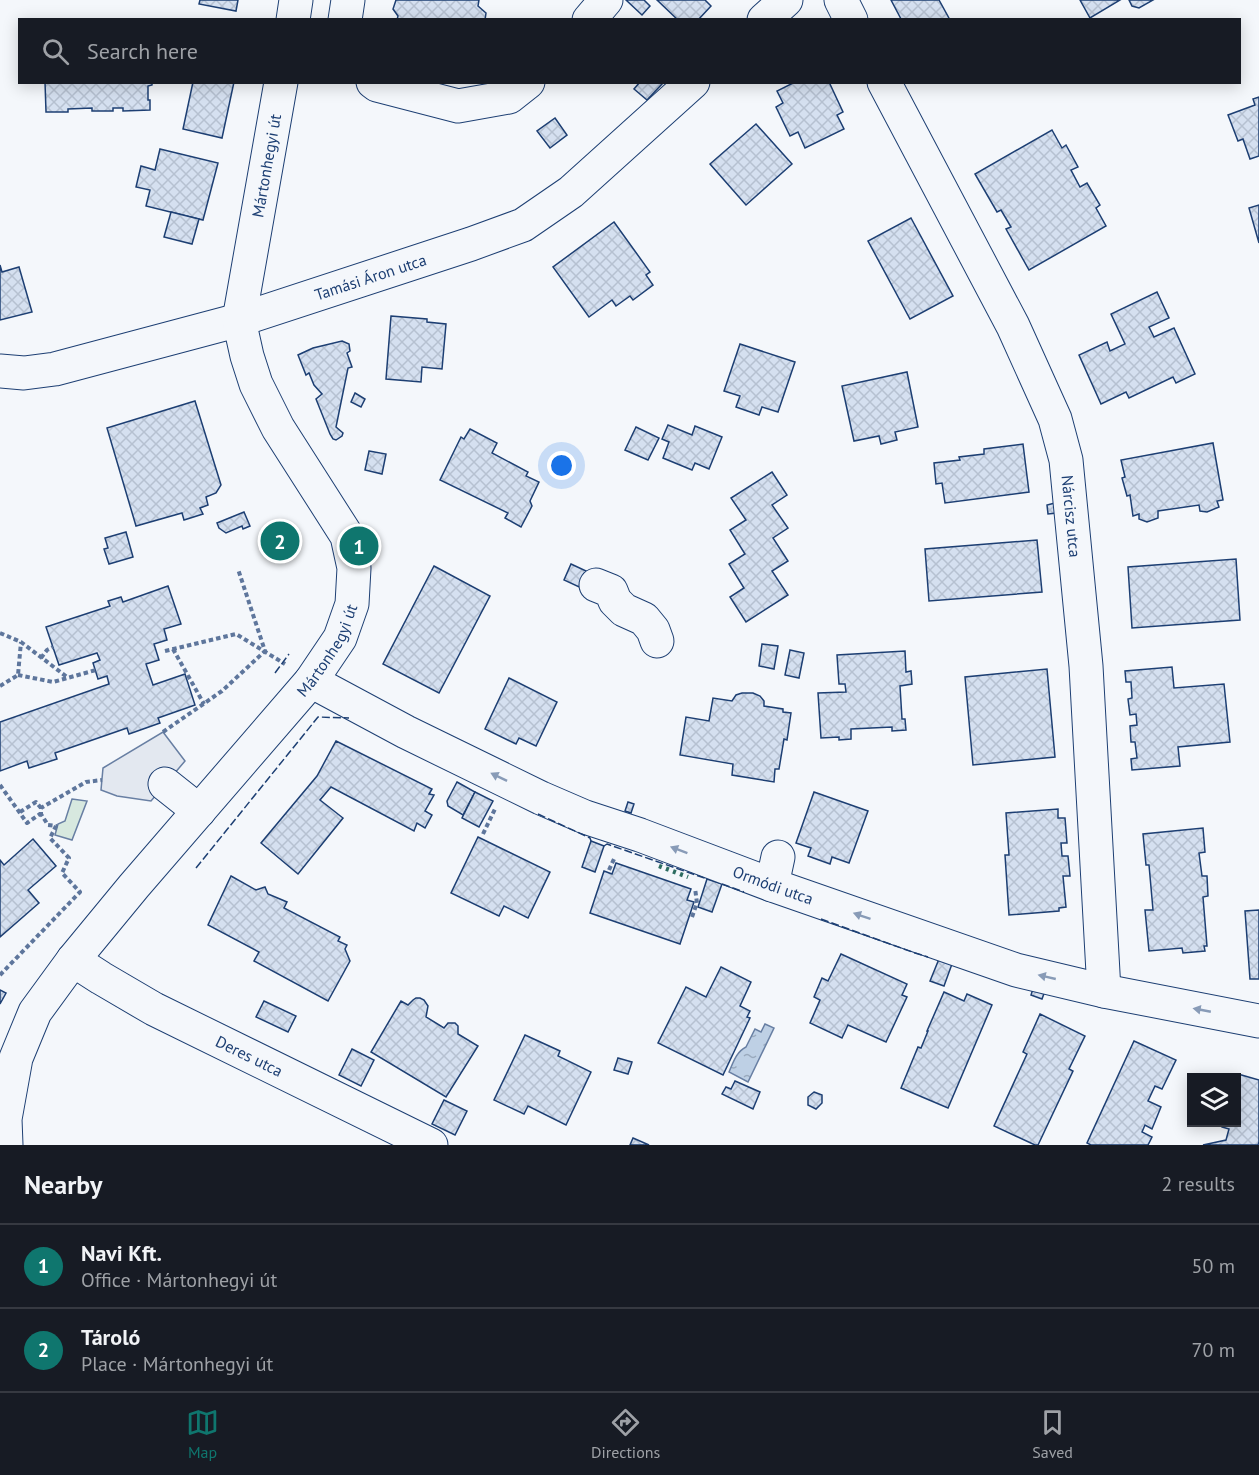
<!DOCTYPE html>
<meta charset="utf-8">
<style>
:root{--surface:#171b24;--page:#20242c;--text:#f1f3f6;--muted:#9ea1a6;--line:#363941;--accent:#0f766e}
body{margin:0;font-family:"PT Sans",sans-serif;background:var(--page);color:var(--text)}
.controls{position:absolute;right:18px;bottom:18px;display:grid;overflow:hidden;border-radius:0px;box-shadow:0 3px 15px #0003}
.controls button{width:54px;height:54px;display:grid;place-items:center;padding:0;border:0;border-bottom:2px solid var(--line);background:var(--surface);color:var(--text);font:30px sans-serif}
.you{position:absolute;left:562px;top:466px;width:21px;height:21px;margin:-15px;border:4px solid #fff;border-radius:50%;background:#1a73e8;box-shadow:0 0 0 9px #1a73e833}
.badge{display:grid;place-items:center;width:39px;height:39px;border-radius:50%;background:var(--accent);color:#fff;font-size:20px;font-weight:700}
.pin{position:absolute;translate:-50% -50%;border:3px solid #fff;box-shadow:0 2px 6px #0006}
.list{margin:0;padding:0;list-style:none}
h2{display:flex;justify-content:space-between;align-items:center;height:78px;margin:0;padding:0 24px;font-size:26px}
h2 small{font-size:20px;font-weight:400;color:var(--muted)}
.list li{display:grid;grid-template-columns:39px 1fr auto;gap:18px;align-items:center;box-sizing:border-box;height:84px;padding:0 24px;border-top:2px solid var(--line)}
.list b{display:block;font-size:22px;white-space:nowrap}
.list p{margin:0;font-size:20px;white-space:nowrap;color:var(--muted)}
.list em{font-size:20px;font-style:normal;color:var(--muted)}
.icon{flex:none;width:33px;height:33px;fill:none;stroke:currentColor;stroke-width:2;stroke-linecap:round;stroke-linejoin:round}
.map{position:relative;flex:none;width:1259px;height:1145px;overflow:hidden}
.search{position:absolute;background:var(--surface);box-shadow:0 3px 15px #0003;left:18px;right:18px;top:18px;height:66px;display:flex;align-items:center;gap:15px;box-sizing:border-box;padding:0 21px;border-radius:0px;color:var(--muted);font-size:22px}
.sheet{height:246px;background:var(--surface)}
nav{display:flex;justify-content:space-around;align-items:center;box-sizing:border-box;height:84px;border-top:2px solid var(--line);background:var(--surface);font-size:16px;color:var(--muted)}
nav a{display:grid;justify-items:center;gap:3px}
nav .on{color:var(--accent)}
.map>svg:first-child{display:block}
.green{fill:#d7e8df;stroke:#687fa3;stroke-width:1.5}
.parking{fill:#e3e8f0;stroke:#687fa3;stroke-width:1.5}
.water{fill:url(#water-ripples);stroke:#687fa3;stroke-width:1.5}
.building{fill:url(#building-cross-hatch);stroke:#1d3f73;stroke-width:1.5}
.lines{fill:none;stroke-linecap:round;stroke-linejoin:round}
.minor-casing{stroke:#1d3f73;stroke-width:35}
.path{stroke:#5e769c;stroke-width:4;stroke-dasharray:4.5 3;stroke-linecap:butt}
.minor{stroke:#f4f7fb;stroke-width:33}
.hedge{stroke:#2c6c60;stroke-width:4.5;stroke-dasharray:3 4.5;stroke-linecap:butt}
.fence{stroke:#1d3f73;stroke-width:1.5;stroke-dasharray:8 3;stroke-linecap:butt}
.oneway{fill:#889bb7}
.labels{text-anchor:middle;stroke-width:4.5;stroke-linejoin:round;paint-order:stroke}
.street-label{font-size:16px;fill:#1d3f73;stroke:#f4f7fb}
</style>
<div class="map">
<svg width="1259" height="1145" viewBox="0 0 1259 1145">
<defs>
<pattern id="water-ripples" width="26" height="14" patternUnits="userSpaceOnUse" patternTransform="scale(1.5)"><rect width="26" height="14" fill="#bed0e5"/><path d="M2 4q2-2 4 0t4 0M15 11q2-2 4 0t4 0" fill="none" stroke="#9aaabe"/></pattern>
<pattern id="building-cross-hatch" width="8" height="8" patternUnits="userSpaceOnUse" patternTransform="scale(1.5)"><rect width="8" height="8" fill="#d5e0f0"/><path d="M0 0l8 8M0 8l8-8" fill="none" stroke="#b6c1d1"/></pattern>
</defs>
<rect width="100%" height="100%" fill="#f4f7fb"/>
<!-- green -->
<polygon class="green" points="72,799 87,801 72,840 55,835 58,824 65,821"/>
<!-- parking -->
<polygon class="parking" points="163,732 185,761 151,801 117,796 101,790 103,768"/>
<!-- water -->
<path class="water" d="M765 1024 774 1028 748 1082 729 1072C733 1063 736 1052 746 1047L755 1029 761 1032Z"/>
<!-- building -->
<g class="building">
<polygon points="200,0 238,0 236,11 199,4"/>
<polygon points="396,0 479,0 478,6 486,13 485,20 397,20 398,16 393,9"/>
<polygon points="626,0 644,0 650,6 642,15"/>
<polygon points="657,0 705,0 711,6 698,20 678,20"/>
<polygon points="891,0 939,0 950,20 900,20 901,19"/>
<polygon points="1080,0 1120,0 1090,18"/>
<polygon points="1129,0 1153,0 1139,8 1132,6"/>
<polygon points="45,82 152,82 152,85 148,86 148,100 150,100 150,110 123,111 123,108 113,108 113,111 92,111 92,108 68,109 68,112 46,112"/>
<polygon points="193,82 234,82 222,138 183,129"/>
<polygon points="640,82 660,82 662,84 647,100 634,89"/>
<polygon points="795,82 829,82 843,112 837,115 844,129 805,148 798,132 790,136 776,107 783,103 777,91"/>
<polygon points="1259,97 1259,156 1250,159 1243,139 1238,141 1228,115 1255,105 1253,99"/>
<polygon points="555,118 567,135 550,148 537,131"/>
<polygon points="756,124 792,164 746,205 710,164"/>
<polygon points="1052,130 1062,148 1066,145 1078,167 1071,170 1080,187 1087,183 1100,205 1096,208 1106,226 1029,270 1006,229 1011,227 1001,210 997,212 975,174"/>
<polygon points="160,149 218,163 203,220 146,206 150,190 136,187 141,166 155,170"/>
<polygon points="1259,205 1259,243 1249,208"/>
<polygon points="171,212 199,219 192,244 164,237"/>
<polygon points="911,218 953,296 910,319 868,241"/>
<polygon points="614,222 650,272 646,275 653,285 633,300 630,296 616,306 612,300 589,317 553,267"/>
<polygon points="0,265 2,272 19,267 32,312 0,320"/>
<polygon points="1157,292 1169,318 1149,327 1154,337 1174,328 1195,374 1176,383 1173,377 1129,398 1126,392 1101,404 1079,355 1107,342 1110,351 1125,344 1111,314"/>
<polygon points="391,316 427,319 427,322 446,324 442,369 422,367 421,382 386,379"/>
<polygon points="342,341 349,344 350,351 347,353 352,367 348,368 336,427 343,433 342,436 336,440 333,439 330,434 316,399 322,394 314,385 309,373 306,375 298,355 313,348"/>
<polygon points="740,344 795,362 778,412 762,407 759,415 736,407 740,396 724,391"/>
<polygon points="907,372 918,427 895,432 897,440 881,444 879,436 854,441 842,386"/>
<polygon points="355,393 365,399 361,407 351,402"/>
<polygon points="195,401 221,485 216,493 206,497 208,505 200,508 203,514 184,520 182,513 136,526 107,428"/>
<polygon points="668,425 692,435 695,426 722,437 709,469 695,463 692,470 663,458 669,442 662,439"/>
<polygon points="636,427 659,438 648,460 625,450"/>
<polygon points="470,429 497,443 492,453 528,472 526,476 539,482 530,501 532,506 521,527 505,518 508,513 440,480 461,437 464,439"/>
<polygon points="1213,443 1223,500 1217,501 1219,507 1207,512 1200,511 1199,505 1158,511 1158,518 1147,522 1139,519 1139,514 1133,516 1130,495 1127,496 1122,478 1125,477 1121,460"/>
<polygon points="1023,444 1029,492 945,503 942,483 936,484 934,463 960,460 959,457 984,454 984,449"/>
<polygon points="369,451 386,454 382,474 365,470"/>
<polygon points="772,472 787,495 772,505 788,528 773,538 788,561 772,571 788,595 746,622 730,597 744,588 729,564 745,554 730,530 746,520 731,498"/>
<polygon points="1055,503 1057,513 1048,514 1047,505"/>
<polygon points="244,512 250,526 243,529 242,526 226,533 219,528 217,523"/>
<polygon points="295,529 298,546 265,552 262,535"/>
<polygon points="126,532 133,557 109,564 104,549 108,548 105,538"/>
<polygon points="1037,540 1042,592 929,601 925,549"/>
<polygon points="1236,559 1240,620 1132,628 1128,567"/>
<polygon points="571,564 597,576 590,592 564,580"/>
<polygon points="434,566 490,596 439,693 383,664"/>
<polygon points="168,586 181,624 164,629 167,640 154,644 159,660 146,664 153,685 185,674 195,705 158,718 160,723 129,734 127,728 55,753 57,759 29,768 27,761 0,771 0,722 109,684 107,676 98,679 93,663 100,660 97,653 59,665 46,627 110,606 108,601 121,597 123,602"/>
<polygon points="762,644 778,646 774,669 759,666"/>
<polygon points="790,650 804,653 799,678 785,675"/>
<polygon points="905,651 906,672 911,671 912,684 900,686 902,719 905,719 906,730 892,731 892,727 851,729 851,739 839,740 839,737 821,738 818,693 846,692 845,684 839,684 837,655"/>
<polygon points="1172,667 1174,688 1224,684 1230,742 1178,747 1180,766 1132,770 1131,759 1137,758 1135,742 1131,742 1130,726 1137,725 1136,714 1130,715 1128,699 1132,698 1131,682 1126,682 1125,671"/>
<polygon points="1047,669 1055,757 973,765 965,677"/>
<polygon points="509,678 557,702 536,746 519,738 516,744 485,729"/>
<polygon points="742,693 753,693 760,696 764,701 764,706 783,709 783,712 791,713 787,740 784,739 779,769 775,769 774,782 732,775 733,764 680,755 686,717 709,721 713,698 732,701 736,695"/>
<polygon points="336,741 432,789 429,794 434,795 425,811 432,815 425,828 417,823 414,831 331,787 320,800 343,818 298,874 261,843 317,776"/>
<polygon points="457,782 475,792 463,815 448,806 447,801"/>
<polygon points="475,792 493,801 479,827 462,818"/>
<polygon points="814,792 868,811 849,863 832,857 830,864 808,856 811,848 796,843"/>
<polygon points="628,802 634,804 631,813 625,811"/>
<polygon points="1058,809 1058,818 1065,818 1067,843 1061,843 1062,856 1068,856 1070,876 1063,876 1066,907 1059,908 1059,911 1009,915 1005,855 1009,855 1006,813"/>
<polygon points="1203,828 1205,852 1199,853 1202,876 1207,876 1208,896 1203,897 1207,946 1204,946 1205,951 1183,953 1182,948 1149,951 1145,910 1153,910 1149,865 1146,865 1143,834"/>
<polygon points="478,837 550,872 528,918 504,906 499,916 451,893"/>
<polygon points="33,839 56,866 28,890 39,903 0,937 0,860 4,865"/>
<polygon points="591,841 604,846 595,872 582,867"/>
<polygon points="616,863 691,889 687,900 694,902 680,944 590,913 604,871 612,874"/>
<polygon points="231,876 256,890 265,887 268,894 287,902 284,908 340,937 338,941 347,945 345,949 350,961 328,1001 254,961 259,952 208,925"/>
<polygon points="707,879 722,884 712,912 698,907"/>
<polygon points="1259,910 1259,979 1250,979 1245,911"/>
<polygon points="841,954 907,984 902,995 907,997 886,1042 848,1025 842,1038 810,1023 820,1000 814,997 822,978 828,981"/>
<polygon points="939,959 952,964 944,986 930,981"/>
<polygon points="721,967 751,982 740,1006 750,1011 747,1017 750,1018 723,1075 658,1043 686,987 706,997"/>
<polygon points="1034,986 1045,991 1042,999 1031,995"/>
<polygon points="0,990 6,993 0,1004"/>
<polygon points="944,992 964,1001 967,994 992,1005 948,1108 901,1088 918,1047 921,1048 928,1031 927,1031"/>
<polygon points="416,998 420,998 424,1000 428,1006 426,1017 444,1028 448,1023 455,1023 458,1026 458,1034 478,1046 446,1097 371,1052 401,1001 408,1005 413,1000"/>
<polygon points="264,1001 296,1016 288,1032 256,1017"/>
<polygon points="1040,1014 1085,1036 1069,1069 1073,1071 1038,1145 1035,1145 994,1126 1027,1054 1023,1052"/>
<polygon points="525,1035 560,1051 558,1056 591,1072 566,1125 528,1106 524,1114 494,1100"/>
<polygon points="1134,1041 1176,1060 1162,1089 1155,1086 1148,1101 1161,1107 1152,1129 1145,1125 1142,1132 1152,1137 1148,1145 1091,1145 1087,1143"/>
<polygon points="352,1049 374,1060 361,1086 339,1075"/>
<polygon points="618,1058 632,1062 628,1074 614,1070"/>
<polygon points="1238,1074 1259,1080 1259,1142 1258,1145 1203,1145 1226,1140 1229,1129 1222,1127 1223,1122 1236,1122 1236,1080"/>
<polygon points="735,1081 760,1092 753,1109 722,1094 726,1087 731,1089"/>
<polygon points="814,1092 822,1095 822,1103 816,1109 808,1105 808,1097"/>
<polygon points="444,1100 467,1111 455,1135 432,1124"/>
<polygon points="633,1138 649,1145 630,1145"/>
</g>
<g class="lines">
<defs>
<g id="minor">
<polyline points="841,0 851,20"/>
<polyline points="293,20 296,0"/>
<polyline points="345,20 348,0"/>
<polyline points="589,20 606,0"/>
<polyline points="764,20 786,0"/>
<polyline points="373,82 377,85 458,106 509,97 528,82"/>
<path id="s1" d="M884 82 1013 326 1055 419 1066 460 1086 666 1104 991"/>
<path id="s2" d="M0 371 24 373 55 369 239 320 471 244 523 225 571 192 693 82"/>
<polyline points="596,585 611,591 615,601 624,610 644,619 653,630 657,641"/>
<path id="s3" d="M311 681 406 732 541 798 585 817 640 835 772 885 1016 970 1104 991 1259 1021"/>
<polyline points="165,784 199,811"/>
<polyline points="772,885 778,857"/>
<path id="s4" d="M73 960 101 978 154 1009 431 1145"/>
<path id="s5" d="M6 1145 5 1119 16 1058 35 1012 73 960 134 886 311 681 340 638 352 604 354 568 347 536 278 428 256 384 247 356 239 320 281 82"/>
</g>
</defs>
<!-- minor casing -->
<use href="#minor" class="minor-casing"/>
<!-- path -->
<g class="path">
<polyline points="0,633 21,642 67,677"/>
<polyline points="173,649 204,704"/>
<polyline points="165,651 236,634 285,664"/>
<polyline points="41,658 47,650 53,647"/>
<polyline points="18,675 53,682 96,670"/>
<polyline points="0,686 18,675 21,642"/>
<polyline points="163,732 222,691 265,651 238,569"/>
<polyline points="0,785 27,823 40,814"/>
<polyline points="20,812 36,802 41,808"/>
<polyline points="483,834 495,809"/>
<polyline points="609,870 614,859"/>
<polyline points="692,917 697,903 695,888"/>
<polyline points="0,975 80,892 62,873 69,858 50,838 56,826 48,825 41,814 41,808 86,782 102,780"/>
</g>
<!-- minor -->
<use href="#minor" class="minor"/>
<!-- hedge -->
<polyline class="hedge" points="659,866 688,877"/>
<!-- fence -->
<g class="fence">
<polyline points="275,673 289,654"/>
<polyline points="538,814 590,838 591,841"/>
<polyline points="604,846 607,844 707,879"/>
<polyline points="196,868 318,717 349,718"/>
<polyline points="722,884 744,892"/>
<polyline points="821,919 915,953 928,957"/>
</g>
</g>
<!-- one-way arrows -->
<defs><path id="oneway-solid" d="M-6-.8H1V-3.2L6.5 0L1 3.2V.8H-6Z" transform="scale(1.5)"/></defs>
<g class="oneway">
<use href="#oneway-solid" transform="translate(499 777) rotate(-154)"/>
<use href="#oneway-solid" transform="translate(679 850) rotate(-159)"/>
<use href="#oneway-solid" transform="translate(862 916) rotate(-161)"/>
<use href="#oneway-solid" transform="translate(1047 977) rotate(-167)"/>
<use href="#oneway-solid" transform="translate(1202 1010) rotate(-169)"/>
</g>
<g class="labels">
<!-- street labels -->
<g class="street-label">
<text dy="6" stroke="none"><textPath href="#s5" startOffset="1126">Mártonhegyi út</textPath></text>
<text dy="6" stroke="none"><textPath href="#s2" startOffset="384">Tamási Áron utca</textPath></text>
<text dy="6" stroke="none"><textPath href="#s1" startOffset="477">Nárcisz utca</textPath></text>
<text dy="6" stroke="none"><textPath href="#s5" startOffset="604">Mártonhegyi út</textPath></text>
<text dy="6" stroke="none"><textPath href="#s3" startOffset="506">Ormódi utca</textPath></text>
<text dy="6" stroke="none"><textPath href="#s4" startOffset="201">Deres utca</textPath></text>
</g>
</g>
</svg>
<div class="controls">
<button><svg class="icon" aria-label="layers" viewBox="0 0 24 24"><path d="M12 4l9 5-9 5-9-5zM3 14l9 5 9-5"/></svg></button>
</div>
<div class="you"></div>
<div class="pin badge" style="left:359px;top:546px">1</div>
<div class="pin badge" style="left:280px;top:541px">2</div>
<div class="search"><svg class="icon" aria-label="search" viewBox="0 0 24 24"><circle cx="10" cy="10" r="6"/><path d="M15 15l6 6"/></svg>Search here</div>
</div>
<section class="sheet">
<h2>Nearby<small>2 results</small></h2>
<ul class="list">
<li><span class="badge">1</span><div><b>Navi Kft.</b><p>Office · Mártonhegyi út</p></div><em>50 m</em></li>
<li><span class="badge">2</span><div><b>Tároló</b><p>Place · Mártonhegyi út</p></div><em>70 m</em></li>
</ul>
</section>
<nav>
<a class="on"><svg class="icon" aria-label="map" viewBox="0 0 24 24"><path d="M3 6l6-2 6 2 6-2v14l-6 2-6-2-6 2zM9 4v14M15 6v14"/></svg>Map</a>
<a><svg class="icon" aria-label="directions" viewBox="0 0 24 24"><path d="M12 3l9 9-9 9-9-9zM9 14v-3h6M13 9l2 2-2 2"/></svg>Directions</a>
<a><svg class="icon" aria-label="saved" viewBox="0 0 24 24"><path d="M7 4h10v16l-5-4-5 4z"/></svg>Saved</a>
</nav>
